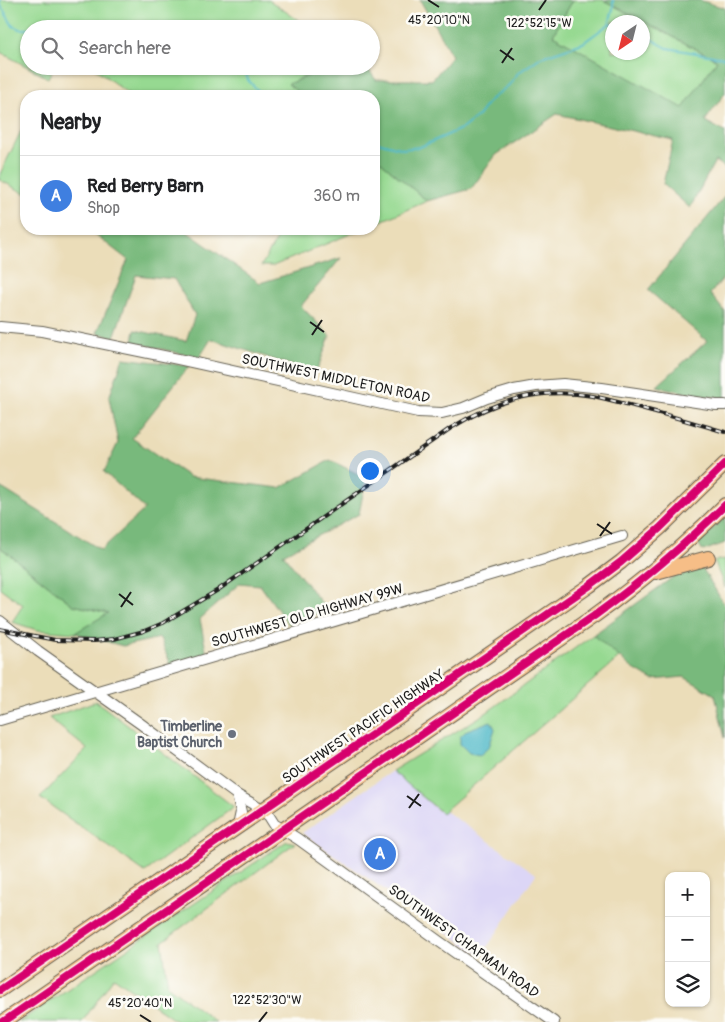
<!DOCTYPE html>
<meta charset="utf-8">
<style>
:root{--surface:#fff;--page:#f6f6f6;--text:#202124;--muted:#757577;--line:#e0e0e0;--accent:#1f6fb2}
body{margin:0;font-family:Pangolin,sans-serif;background:var(--page);color:var(--text)}
.controls{position:absolute;right:15px;bottom:15px;display:grid;overflow:hidden;border-radius:10px;box-shadow:0 1px 4px #0004}
.controls button{width:45px;height:45px;display:grid;place-items:center;padding:0;border:0;border-bottom:1px solid var(--line);background:var(--surface);color:var(--text);font:25px sans-serif}
.compass{position:absolute;left:605px;top:15px;width:45px;height:45px;border-radius:50%;background:var(--surface);box-shadow:0 1px 4px #0004;rotate:215deg}
.you{position:absolute;left:369px;top:470px;width:18px;height:18px;margin:-12px;border:4px solid #fff;border-radius:50%;background:#1a73e8;box-shadow:0 0 0 8px #1a73e833}
.badge{display:grid;place-items:center;width:32px;height:32px;border-radius:50%;background:var(--accent);color:#fff;font-size:16px;font-weight:700}
.pin{position:absolute;translate:-50% -50%;border:2px solid #fff;box-shadow:0 1px 5px #0006}
.list{margin:0;padding:0;list-style:none}
h2{display:flex;justify-content:space-between;align-items:center;height:65px;margin:0;padding:0 20px;font-size:21px}
h2 small{font-size:16px;font-weight:400;color:var(--muted)}
.list li{display:grid;grid-template-columns:32px 1fr auto;gap:15px;align-items:center;box-sizing:border-box;height:80px;padding:0 20px;border-top:1px solid var(--line)}
.list b{display:block;font-size:19px;white-space:nowrap}
.list p{margin:0;font-size:16px;white-space:nowrap;color:var(--muted)}
.list em{font-size:16px;font-style:normal;color:var(--muted)}
.icon{flex:none;width:28px;height:28px;fill:none;stroke:currentColor;stroke-width:2;stroke-linecap:round;stroke-linejoin:round}
.map{position:relative;flex:none;width:725px;height:1022px;overflow:hidden}
.search{position:absolute;background:var(--surface);box-shadow:0 1px 4px #0004;left:20px;top:20px;width:360px;height:55px;display:flex;align-items:center;gap:12px;box-sizing:border-box;padding:0 18px;border-radius:28px;color:var(--muted);font-size:19px}
.panel{position:absolute;background:var(--surface);box-shadow:0 1px 4px #0004;left:20px;top:90px;width:360px;height:145px;border-radius:20px}
.map>svg:first-child{display:block}
.built{fill:#dcd6f6}
.green{fill:#96d991;stroke:#597a56;fill-rule:evenodd}
.forest{fill:#78b97b;stroke:#4a6a4c}
.water{fill:#4bb7c7;stroke:#346a72}
.lines{fill:none;stroke-linecap:round;stroke-linejoin:round}
.stream{stroke:#4bb7c7;stroke-width:2}
.minor-casing{stroke:#646053;stroke-width:12}
.highway-casing{stroke:#646053;stroke-width:16}
.minor{stroke:#fff;stroke-width:10}
.highway{stroke:#f6be87;stroke-width:14}
.rail-casing{stroke:#1c1c1c;stroke-width:4}
.rail{stroke:#fdfcf7;stroke-width:2;stroke-dasharray:5.5;stroke-linecap:butt}
.cycleway-casing{stroke:#fdfcf7;stroke-width:11}
.cycleway{stroke:#d6006c;stroke-width:8}
.ticks{fill:none;stroke:#1c1c1c;stroke-width:2}
.worship-dot{fill:#6b7280;stroke:#fdfcf7;stroke-width:2}
.labels{text-anchor:middle;stroke-width:5;stroke-linejoin:round;paint-order:stroke}
.street-label{font-size:14px;fill:#1c1c1c;stroke:#fdfcf7}
.worship-label{font-size:14px;font-weight:bold;fill:#5b616d;stroke:#fdfcf7;text-anchor:end}
.ticks-label{font-size:12px;text-anchor:middle;fill:#1c1c1c;stroke:#fdfcf7;stroke-width:5;stroke-linejoin:round;paint-order:stroke}
</style>
<div class="map">
<svg width="725" height="1022" viewBox="0 0 725 1022">
<rect width="100%" height="100%" fill="#fdfcf7"/>
<filter id="ink" filterUnits="userSpaceOnUse"><feTurbulence type="fractalNoise" baseFrequency=".02" numOctaves="2"/><feDisplacementMap in="SourceGraphic" scale="10" xChannelSelector="R" yChannelSelector="G"/><feConvolveMatrix kernelMatrix="1 2 1 2 8 2 1 2 1" color-interpolation-filters="sRGB"/></filter>
<filter id="wash" filterUnits="userSpaceOnUse"><feTurbulence type="fractalNoise" baseFrequency=".0096" numOctaves="4" result="noise"/><feDisplacementMap in="SourceGraphic" scale="20" xChannelSelector="R" yChannelSelector="G"/><feGaussianBlur stdDeviation="1.12" result="paint"/><feColorMatrix in="noise" values="0 0 0 0 0 0 0 0 0 0 0 0 0 0 0 0 0 1.4 0 .05"/><feComposite in="paint" operator="in"/></filter>
<g filter="url(#wash)">
<rect width="100%" height="100%" fill="#ebddb9"/>
<!-- built -->
<polygon class="built" points="392,771 441,813 444,810 536,874 481,956 302,833"/>
<!-- green -->
<g class="green">
<polygon points="0,0 269,0 311,29 29,29 29,66 54,66 48,78 0,52"/>
<path d="M573 0H603L717 60 683 109 553 35ZM612 22H642V52H612Z"/>
<polygon points="92,66 321,66 316,72 288,84 303,96 131,96"/>
<polygon points="26,121 26,194 0,180 0,174"/>
<polygon points="374,156 427,201 374,224"/>
<polygon points="283,229 362,229 273,266 261,266"/>
<polygon points="0,547 73,605 109,613 75,633 37,630 12,622 23,605 0,588"/>
<polygon points="725,559 725,588 714,561"/>
<polygon points="593,635 620,657 442,813 392,771 486,713"/>
<polygon points="96,701 234,807 145,872 40,798 87,749 49,718"/>
<polygon points="287,841 295,843 162,942 168,986 216,1022 177,1022 114,977 82,1022 19,1022"/>
</g>
<!-- forest -->
<g class="forest">
<polygon points="420,0 573,0 553,35 683,108 717,60 603,0 699,0 725,8 725,93 705,121 725,132 725,168 715,161 690,208 663,184 673,140 557,114 496,155 471,189 427,201 374,156 374,96 303,96 288,84 322,70 327,66 366,66 376,80 432,80 452,56"/>
<polygon points="725,196 725,276 710,294 725,312 725,398 695,395 657,386 707,341 648,290"/>
<polygon points="88,229 183,229 260,283 341,258 301,306 330,336 316,373 211,339 199,358 133,342 135,330 186,341 195,315 174,279 136,275 114,337 97,333 128,260"/>
<polygon points="123,358 189,366 132,438 189,477 280,488 330,460 366,478 359,514 283,554 327,610 288,624 260,585 240,583 200,619 207,656 171,667 160,638 123,646 75,633 108,613 73,605 0,547 0,487 101,550 145,509 104,472 118,443 109,398"/>
<polygon points="725,517 725,543 703,551 698,543"/>
<polygon points="700,564 725,606 725,738 715,695 684,677 652,680 632,668 593,635 680,572"/>
</g>
<!-- water -->
<polygon class="water" points="491,721 495,729 489,747 480,755 469,753 460,744 460,737 467,730"/>
<g class="lines">
<!-- stream -->
<g class="stream">
<polyline points="0,2 0,0"/>
<polyline points="0,4 13,26 20,29 29,29"/>
<polyline points="609,24 613,9 613,0"/>
<polyline points="30,29 36,29"/>
<polyline points="196,29 205,27 209,29"/>
<polyline points="642,34 667,48 725,58"/>
<polyline points="199,66 200,71 223,66"/>
<polyline points="240,66 244,67 248,80 263,96"/>
<polyline points="374,141 403,149 420,147 463,128 478,116 490,100 509,85 518,73 541,57 583,43 609,24 612,24"/>
</g>
</g>
</g>
<g filter="url(#ink)">
<g class="lines">
<defs>
<g id="minor">
<polyline points="0,327 42,331 178,359 418,412 442,413 463,408 487,398 514,390 536,386 563,384 602,388 716,405 725,405"/>
<polyline points="0,621 38,651 141,724 237,795 253,804 269,816 274,824 298,839 440,942 554,1022"/>
<polyline points="0,720 622,536"/>
<polyline points="237,795 241,812 238,826"/>
</g>
<g id="highway">
<polyline points="656,572 708,558"/>
<polyline points="0,990 589,586 621,562 660,528 725,464"/>
<path d="M3 1022 594 616C641 582 684 546 725 505"/>
</g>
</defs>
<!-- minor casing -->
<use href="#minor" class="minor-casing"/>
<!-- highway casing -->
<use href="#highway" class="highway-casing"/>
<!-- minor -->
<use href="#minor" class="minor"/>
<!-- highway -->
<use href="#highway" class="highway"/>
<defs>
<path id="rail" d="M0 629 55 640 94 641 114 639 144 631 163 623 218 590 451 428C496 400 540 387 593 396 611 400 630 405 648 410 674 417 699 424 725 432"/>
</defs>
<!-- rail casing -->
<use href="#rail" class="rail-casing"/>
<!-- rail -->
<use href="#rail" class="rail"/>
<defs>
<g id="cycleway">
<polyline points="0,990 589,586 621,562 660,528 725,464"/>
<path d="M3 1022 594 616C641 582 684 546 725 505"/>
</g>
</defs>
<!-- cycleway casing -->
<use href="#cycleway" class="cycleway-casing"/>
<!-- cycleway -->
<use href="#cycleway" class="cycleway"/>
</g>
</g>
<!-- ticks -->
<path class="ticks" d="M428 0 439 7M539 10 546 0M500 50 514 60M502 63 512 48M310 322 324 332M312 335 322 320M597 524 612 534M600 536 610 522M119 594 133 605M121 607 131 592M407 796 421 806M409 808 419 794M140 1015 151 1022M259 1022 267 1012"/>
<!-- markers -->
<circle class="worship-dot" cx="232" cy="734" r="5"/>
<g class="labels">
<!-- street labels -->
<g class="street-label">
<text transform="translate(336 378) rotate(12)" y="5">SOUTHWEST MIDDLETON ROAD</text>
<text transform="translate(307 615) rotate(-16)" y="5">SOUTHWEST OLD HIGHWAY 99W</text>
<text transform="translate(363 726) rotate(-34)" y="5">SOUTHWEST PACIFIC HIGHWAY</text>
<text transform="translate(464 941) rotate(36)" y="5">SOUTHWEST CHAPMAN ROAD</text>
</g>
<!-- worship labels -->
<g class="worship-label">
<text x="222" y="731">Timberline<tspan x="222" dy="16">Baptist Church</tspan></text>
</g>
</g>
<g class="ticks-label">
<text x="439" y="24">45°20'10"N</text>
<text x="539" y="27">122°52'15"W</text>
<text x="267" y="1004">122°52'30"W</text>
<text x="140" y="1007">45°20'40"N</text>
</g>
</svg>
<div class="controls">
<button>+</button>
<button>−</button>
<button><svg class="icon" aria-label="layers" viewBox="0 0 24 24"><path d="M12 4l9 5-9 5-9-5zM3 14l9 5 9-5"/></svg></button>
</div>
<svg class="compass" viewBox="-18 -18 36 36"><path d="M0-13l5 13h-10z" fill="#e53935"/><path d="M0 13l5-13h-10z" fill="#757577"/></svg>
<div class="you"></div>
<div class="pin badge" style="left:380px;top:854px;background:#3f7fe0">A</div>
<div class="search"><svg class="icon" aria-label="search" viewBox="0 0 24 24"><circle cx="10" cy="10" r="6"/><path d="M15 15l6 6"/></svg>Search here</div>
<section class="panel">
<h2>Nearby<small></small></h2>
<ul class="list">
<li><span class="badge" style="background:#3f7fe0">A</span><div><b>Red Berry Barn</b><p>Shop</p></div><em>360 m</em></li>
</ul>
</section>
</div>
